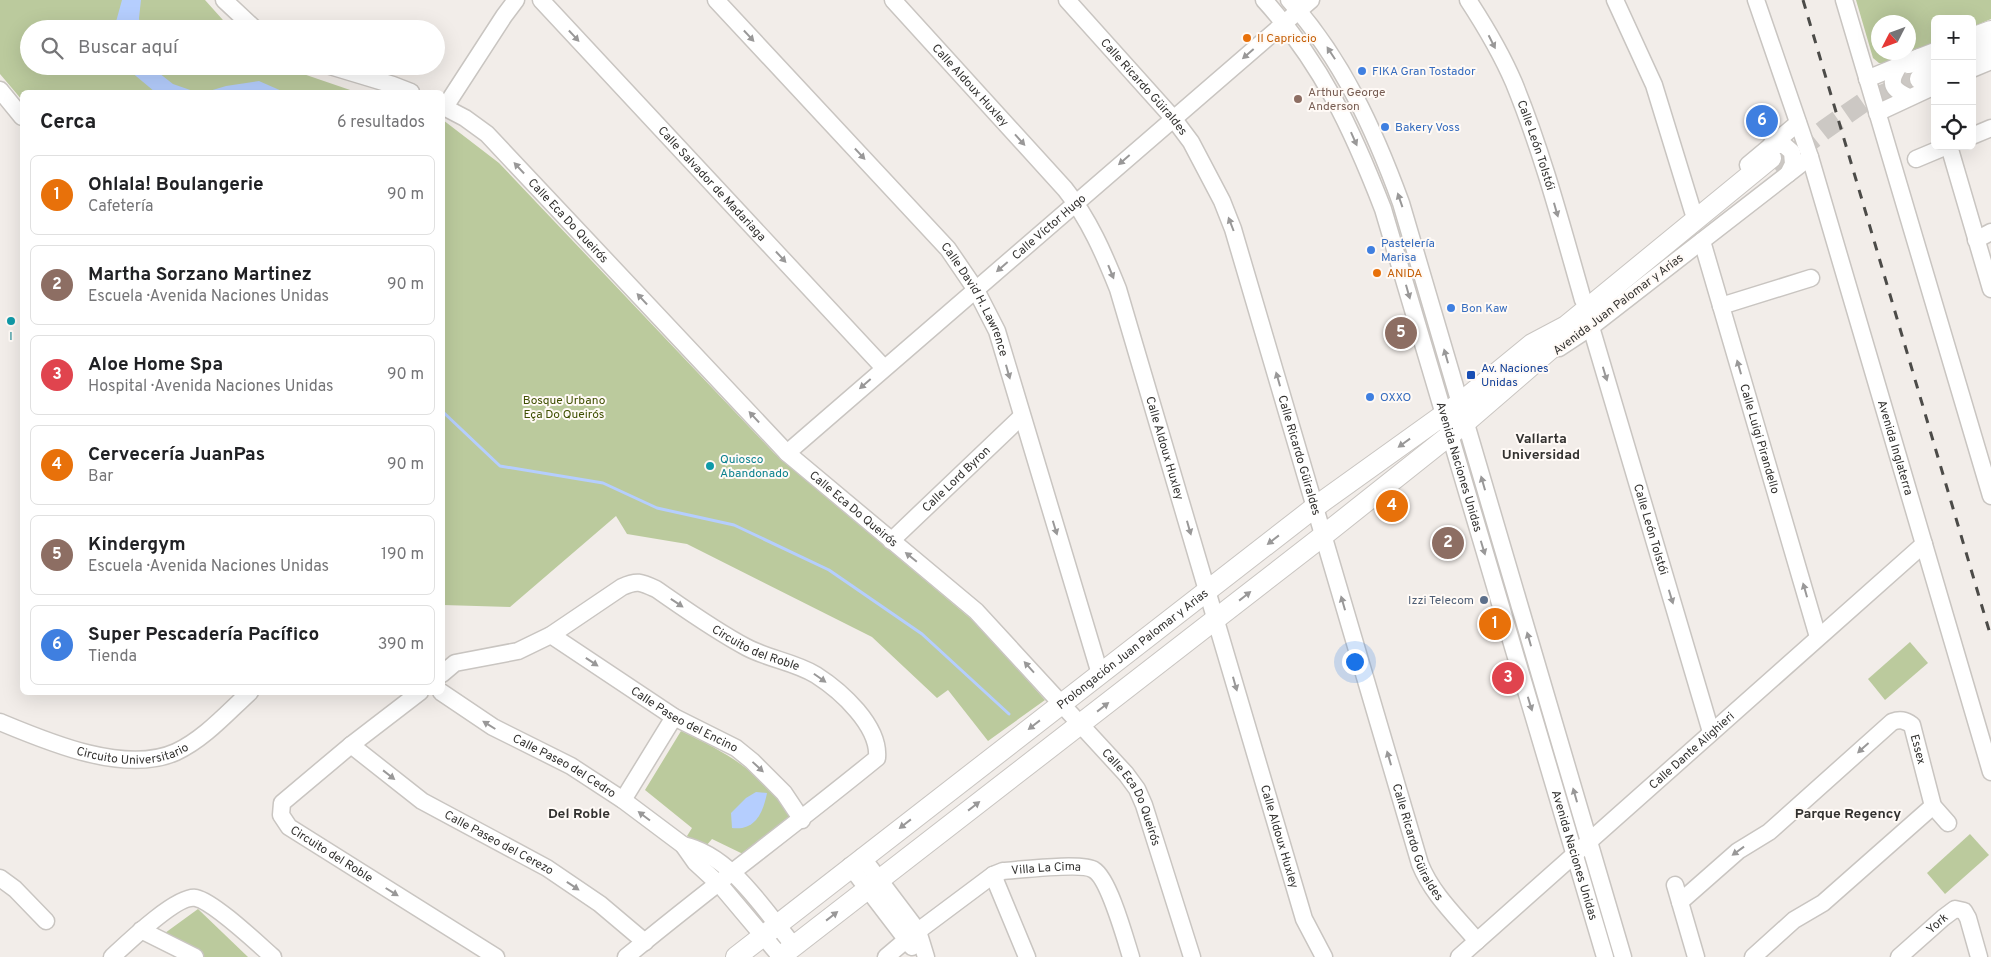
<!DOCTYPE html>
<html lang="es">
<meta charset="utf-8">
<style>
:root{--surface:#fff;--page:#f6f6f6;--text:#202124;--muted:#757577;--line:#e0e0e0;--accent:#111827}
body{margin:0;font-family:Overpass,sans-serif;background:var(--page);color:var(--text)}
.controls{position:absolute;right:15px;top:15px;display:grid;overflow:hidden;border-radius:8px;box-shadow:0 5px 20px #0002}
.controls button{width:45px;height:45px;display:grid;place-items:center;padding:0;border:0;border-bottom:1px solid var(--line);background:var(--surface);color:var(--text);font:25px sans-serif}
.compass{position:absolute;left:1871px;top:15px;width:45px;height:45px;border-radius:50%;background:var(--surface);box-shadow:0 5px 20px #0002;rotate:228deg}
.you{position:absolute;left:1354px;top:661px;width:18px;height:18px;margin:-12px;border:4px solid #fff;border-radius:50%;background:#1a73e8;box-shadow:0 0 0 8px #1a73e833}
.badge{display:grid;place-items:center;width:32px;height:32px;border-radius:50%;background:var(--accent);color:#fff;font-size:16px;font-weight:700}
.pin{position:absolute;translate:-50% -50%;border:2px solid #fff;box-shadow:0 1px 5px #0006}
.list{margin:0;padding:0;list-style:none}
h2{display:flex;justify-content:space-between;align-items:center;height:65px;margin:0;padding:0 20px;font-size:21px}
h2 small{font-size:16px;font-weight:400;color:var(--muted)}
.list li{display:grid;grid-template-columns:32px 1fr auto;gap:15px;align-items:center;box-sizing:border-box;height:80px;margin:0 10px 10px;padding:0 10px;border:1px solid var(--line);border-radius:8px}
.list b{display:block;font-size:19px;white-space:nowrap}
.list p{margin:0;font-size:16px;white-space:nowrap;color:var(--muted)}
.list em{font-size:16px;font-style:normal;color:var(--muted)}
.icon{flex:none;width:28px;height:28px;fill:none;stroke:currentColor;stroke-width:2;stroke-linecap:round;stroke-linejoin:round}
.map{position:relative;flex:none;width:1991px;height:957px;overflow:hidden}
.search{position:absolute;background:var(--surface);box-shadow:0 5px 20px #0002;left:20px;top:20px;width:425px;height:55px;display:flex;align-items:center;gap:12px;box-sizing:border-box;padding:0 18px;border-radius:28px;color:var(--muted);font-size:19px}
.panel{position:absolute;background:var(--surface);box-shadow:0 5px 20px #0002;left:20px;top:90px;width:425px;height:605px;border-radius:8px}
.map>svg:first-child{display:block}
.green{fill:#bbca9d;fill-rule:evenodd}
.water{fill:#b5cefe}
.lines{fill:none;stroke-linecap:round;stroke-linejoin:round}
.stream{stroke:#b5cefe;stroke-width:3}
.major-tunnel{stroke:#ccc8c4;stroke-width:20;stroke-dasharray:20 10;stroke-linecap:butt}
.minor-casing{stroke:#c9c5c1;stroke-width:19}
.major-casing{stroke:#c9c5c1;stroke-width:22}
.minor{stroke:#fff;stroke-width:16}
.major{stroke:#fff;stroke-width:20}
.rail{stroke:#4c4b48;stroke-width:3;stroke-dasharray:9 9;stroke-linecap:butt}
.oneway{fill:#999898}
.food-dot{fill:#e8710a;stroke:#fffaf6;stroke-width:2}
.shop-dot{fill:#3f7fe0;stroke:#fffaf6;stroke-width:2}
.education-dot{fill:#8d6e63;stroke:#fffaf6;stroke-width:2}
.culture-dot{fill:#0f9aa8;stroke:#fffaf6;stroke-width:2}
.transit-dot{fill:#1a4fb4;stroke:#fffaf6;stroke-width:2}
.service-dot{fill:#5c6f8a;stroke:#fffaf6;stroke-width:2}
.labels{text-anchor:middle;stroke-width:4;stroke-linejoin:round;paint-order:stroke}
.food-label{font-size:12px;fill:#c56008;stroke:#fffaf6;text-anchor:start}
.shop-label{font-size:12px;fill:#366cbe;stroke:#fffaf6;text-anchor:start}
.street-label{font-size:12px;fill:#333230;stroke:#fffaf6}
.education-label{font-size:12px;fill:#785e54;stroke:#fffaf6;text-anchor:start}
.culture-label{font-size:12px;fill:#0d838f;stroke:#fffaf6}
.transit-label{font-size:12px;fill:#164399;stroke:#fffaf6;text-anchor:start}
.park-label{font-size:12px;fill:#3f4f02;stroke:#fffaf6}
.service-label{font-size:12px;fill:#4e5e75;stroke:#fffaf6;text-anchor:end}
.neighbourhood-label{font-size:14px;font-weight:bold;fill:#333230;stroke:#fffaf6}
</style>
<div class="map">
<svg width="1991" height="957" viewBox="0 0 1991 957">
<rect width="100%" height="100%" fill="#f2ede9"/>
<!-- green -->
<g class="green">
<polygon points="0,0 205,0 231,29 29,29 29,66 280,66 356,92 22,92 22,100 0,74"/>
<path d="M1856 0H1991V19L1972 27V19H1935V42L1883 63H1879L1873 58ZM1878 22H1908V52H1878Z"/>
<polygon points="443,120 499,163 774,453 977,624 1045,700 988,741 948,690 937,698 872,637 687,544 627,534 616,516 510,607 443,605"/>
<polygon points="1910,642 1928,663 1885,700 1868,679"/>
<path d="M681 731C729 754 760 771 790 816L743 854 712 839 706 846 687 836 692 828 645 790Z"/>
<polygon points="1970,834 1989,855 1945,894 1927,873"/>
<polygon points="198,909 248,957 204,957 165,933"/>
</g>
<!-- water -->
<g class="water">
<polygon points="122,0 141,0 139,18 140,29 114,29"/>
<polygon points="124,66 150,66 173,84 196,92 155,92"/>
<polygon points="259,81 284,92 206,92 226,86"/>
<path d="M756 792 767 793C763 813 755 831 732 828L731 813 746 798Z"/>
</g>
<g class="lines">
<!-- stream -->
<polyline class="stream" points="442,411 500,466 603,483 657,508 734,525 829,570 922,634 1009,714"/>
<!-- major-tunnel -->
<polyline class="major-tunnel" points="1775,169 1824,130 1864,102 1920,79"/>
<defs>
<g id="minor">
<polyline points="224,0 255,29"/>
<path id="s1" d="M541 0 884 368"/>
<path id="s2" d="M716 0 948 249 976 290 997 331 1100 674"/>
<path id="s3" d="M893 0 1065 189C1089 219 1104 254 1118 289L1304 919 1324 957"/>
<path id="s4" d="M1067 0 1173 118 1191 142 1222 201 1233 229 1420 864C1432 894 1456 916 1477 941"/>
<path id="s5" d="M1264 0C1322 64 1352 129 1383 209L1605 957"/>
<path d="M1289 0C1342 59 1374 129 1401 203L1623 957"/>
<path id="s6" d="M1468 0C1485 26 1502 55 1514 83 1543 154 1562 227 1583 300"/>
<polyline points="1615,0 1654,85 1693,212"/>
<path id="s7" d="M1756 0 1810 157 1991 772"/>
<polyline points="1844,0 1991,496"/>
<polyline points="330,66 393,85 411,92"/>
<path d="M1899 66C1889 82 1890 89 1909 97"/>
<polyline points="1972,69 1991,61"/>
<polyline points="1867,79 1920,57"/>
<polyline points="0,90 22,117"/>
<path id="s8" d="M442 106 465 118 487 134 787 453 976 611 1126 774 1137 789 1144 805 1192 957"/>
<polyline points="445,107 504,16 516,0"/>
<polyline points="1877,113 1935,86"/>
<polyline points="1972,136 1991,128"/>
<polyline points="1771,145 1784,145 1792,152 1793,164 1788,174"/>
<polyline points="1949,146 1991,289"/>
<polyline points="1916,159 1947,146"/>
<polyline points="1748,165 1798,123"/>
<polyline points="1976,240 1991,232"/>
<path id="s9" d="M1702 241 1818 637"/>
<polyline points="1721,306 1811,278"/>
<path id="s10" d="M1591 327 1711 732"/>
<polyline points="1559,348 1591,327 1810,157"/>
<path id="s11" d="M787 453 1311 0"/>
<path id="s12" d="M891 541 1021 417"/>
<path id="s13" d="M551 635 674 717 736 748 752 761 784 793 802 820"/>
<path id="s14" d="M442 674 455 663 518 651 551 635 622 587C637 580 641 582 656 589 685 609 714 630 746 647 768 659 795 662 816 675 841 691 880 726 877 758 795 825 708 889 626 957"/>
<path id="s15" d="M420 692 351 745 282 803 281 815 289 827 496 957"/>
<path id="s16" d="M441 692 493 727 571 766 623 800 683 845 695 862 721 886 780 956"/>
<path id="s17" d="M0 722C48 742 125 775 176 752 204 739 227 713 250 692"/>
<path id="s18" d="M351 745 422 801 547 868 600 904 645 942"/>
<polyline points="623,800 674,717"/>
<path d="M683 845C731 855 764 910 794 946"/>
<polyline points="862,857 918,931 926,957"/>
<polyline points="850,866 912,947"/>
<polyline points="993,875 1027,957"/>
<polyline points="0,878 15,889 46,921"/>
<polyline points="1675,885 1696,957"/>
<path id="s19" d="M1680 902 1738 851 1769 832 1892 722C1900 719 1905 720 1912 725L1933 806 1948 823"/>
<polyline points="141,930 195,957"/>
<path d="M112 957C126 944 178 894 196 898 214 902 257 943 273 957"/>
<path id="s20" d="M886 957 906 940 993 875 1003 871C1019 870 1083 862 1094 870 1109 879 1125 938 1131 957"/>
<path id="s21" d="M1459 957 1924 544"/>
<polyline points="1753,957 1794,920 1823,903 1933,806"/>
<path id="s22" d="M1899 957 1943 918 1955 909 1964 911 1968 918 1979 957"/>
</g>
<g id="major">
<polyline points="1972,38 1991,31"/>
<polyline points="1972,58 1991,50"/>
<polyline points="1909,63 1935,53"/>
<polyline points="1920,79 1935,73"/>
<path id="s23" d="M736 957 1315 507 1460 403 1532 344 1566 326 1771 158"/>
<polyline points="780,957 1324,535 1465,423 1568,334"/>
</g>
</defs>
<!-- minor casing -->
<use href="#minor" class="minor-casing"/>
<!-- major casing -->
<use href="#major" class="major-casing"/>
<!-- minor -->
<use href="#minor" class="minor"/>
<!-- major -->
<use href="#major" class="major"/>
<!-- rail -->
<polyline class="rail" points="1803,0 1991,637"/>
</g>
<!-- one-way arrows -->
<defs><path id="oneway-solid" d="M-6-.8H1V-3.2L6.5 0L1 3.2V.8H-6Z" transform="scale(1.25)"/></defs>
<g class="oneway">
<use href="#oneway-solid" transform="translate(574 36) rotate(47)"/>
<use href="#oneway-solid" transform="translate(749 36) rotate(47)"/>
<use href="#oneway-solid" transform="translate(1492 42) rotate(63)"/>
<use href="#oneway-solid" transform="translate(1331 53) rotate(-123)"/>
<use href="#oneway-solid" transform="translate(1248 54) rotate(139)"/>
<use href="#oneway-solid" transform="translate(1354 139) rotate(66)"/>
<use href="#oneway-solid" transform="translate(1020 140) rotate(48)"/>
<use href="#oneway-solid" transform="translate(860 154) rotate(47)"/>
<use href="#oneway-solid" transform="translate(1124 160) rotate(139)"/>
<use href="#oneway-solid" transform="translate(519 168) rotate(-133)"/>
<use href="#oneway-solid" transform="translate(1400 200) rotate(-109)"/>
<use href="#oneway-solid" transform="translate(1556 210) rotate(74)"/>
<use href="#oneway-solid" transform="translate(1231 224) rotate(-111)"/>
<use href="#oneway-solid" transform="translate(781 257) rotate(47)"/>
<use href="#oneway-solid" transform="translate(1002 267) rotate(139)"/>
<use href="#oneway-solid" transform="translate(1111 272) rotate(68)"/>
<use href="#oneway-solid" transform="translate(1408 292) rotate(74)"/>
<use href="#oneway-solid" transform="translate(642 299) rotate(-133)"/>
<use href="#oneway-solid" transform="translate(1446 356) rotate(-106)"/>
<use href="#oneway-solid" transform="translate(1739 367) rotate(-106)"/>
<use href="#oneway-solid" transform="translate(1008 372) rotate(74)"/>
<use href="#oneway-solid" transform="translate(1605 374) rotate(73)"/>
<use href="#oneway-solid" transform="translate(1278 379) rotate(-106)"/>
<use href="#oneway-solid" transform="translate(865 384) rotate(139)"/>
<use href="#oneway-solid" transform="translate(754 417) rotate(-133)"/>
<use href="#oneway-solid" transform="translate(1404 443) rotate(144)"/>
<use href="#oneway-solid" transform="translate(1483 483) rotate(-106)"/>
<use href="#oneway-solid" transform="translate(1055 528) rotate(73)"/>
<use href="#oneway-solid" transform="translate(1189 528) rotate(74)"/>
<use href="#oneway-solid" transform="translate(1273 540) rotate(142)"/>
<use href="#oneway-solid" transform="translate(1483 548) rotate(73)"/>
<use href="#oneway-solid" transform="translate(911 557) rotate(-141)"/>
<use href="#oneway-solid" transform="translate(1805 590) rotate(-106)"/>
<use href="#oneway-solid" transform="translate(1245 596) rotate(-38)"/>
<use href="#oneway-solid" transform="translate(1671 597) rotate(73)"/>
<use href="#oneway-solid" transform="translate(677 603) rotate(34)"/>
<use href="#oneway-solid" transform="translate(1343 603) rotate(-106)"/>
<use href="#oneway-solid" transform="translate(1529 639) rotate(-106)"/>
<use href="#oneway-solid" transform="translate(592 662) rotate(34)"/>
<use href="#oneway-solid" transform="translate(1029 667) rotate(-132)"/>
<use href="#oneway-solid" transform="translate(820 678) rotate(35)"/>
<use href="#oneway-solid" transform="translate(1235 684) rotate(74)"/>
<use href="#oneway-solid" transform="translate(1530 704) rotate(73)"/>
<use href="#oneway-solid" transform="translate(1103 707) rotate(-38)"/>
<use href="#oneway-solid" transform="translate(489 725) rotate(-148)"/>
<use href="#oneway-solid" transform="translate(1034 725) rotate(142)"/>
<use href="#oneway-solid" transform="translate(1863 748) rotate(138)"/>
<use href="#oneway-solid" transform="translate(1389 758) rotate(-106)"/>
<use href="#oneway-solid" transform="translate(758 767) rotate(43)"/>
<use href="#oneway-solid" transform="translate(389 775) rotate(38)"/>
<use href="#oneway-solid" transform="translate(1575 795) rotate(-106)"/>
<use href="#oneway-solid" transform="translate(974 806) rotate(-38)"/>
<use href="#oneway-solid" transform="translate(644 816) rotate(-143)"/>
<use href="#oneway-solid" transform="translate(905 824) rotate(142)"/>
<use href="#oneway-solid" transform="translate(1738 851) rotate(144)"/>
<use href="#oneway-solid" transform="translate(573 886) rotate(34)"/>
<use href="#oneway-solid" transform="translate(392 892) rotate(32)"/>
<use href="#oneway-solid" transform="translate(832 916) rotate(-38)"/>
</g>
<!-- markers -->
<g class="food-dot">
<circle cx="1247" cy="38" r="5"/>
<circle cx="1377" cy="273" r="5"/>
</g>
<g class="shop-dot">
<circle cx="1362" cy="71" r="5"/>
<circle cx="1385" cy="127" r="5"/>
<circle cx="1371" cy="250" r="5"/>
<circle cx="1451" cy="308" r="5"/>
<circle cx="1370" cy="397" r="5"/>
</g>
<circle class="education-dot" cx="1298" cy="99" r="5"/>
<g class="culture-dot">
<circle cx="11" cy="321" r="5"/>
<circle cx="710" cy="466" r="5"/>
</g>
<rect class="transit-dot" x="1466" y="370" width="10" height="10" rx="2.5"/>
<circle class="service-dot" cx="1484" cy="600" r="5"/>
<g class="labels">
<!-- food labels -->
<g class="food-label">
<text x="1257" y="42">Il Capriccio</text>
<text x="1387" y="277">ANIDA</text>
</g>
<!-- shop labels -->
<g class="shop-label">
<text x="1372" y="75">FIKA Gran Tostador</text>
<text x="1395" y="131">Bakery Voss</text>
<text x="1381" y="247">Pastelería<tspan x="1381" dy="14">Marisa</tspan></text>
<text x="1461" y="312">Bon Kaw</text>
<text x="1380" y="401">OXXO</text>
</g>
<!-- street labels -->
<g class="street-label">
<text dy="4" stroke="none"><textPath href="#s3" startOffset="115">Calle Aldoux Huxley</textPath></text>
<text dy="4" stroke="none"><textPath href="#s4" startOffset="116">Calle Ricardo Güiraldes</textPath></text>
<text dy="4" stroke="none"><textPath href="#s6" startOffset="161">Calle León Tolstói</textPath></text>
<text dy="4" stroke="none"><textPath href="#s1" startOffset="251">Calle Salvador de Madariaga</textPath></text>
<text dy="4" stroke="none"><textPath href="#s8" startOffset="172">Calle Eca Do Queirós</textPath></text>
<text dy="4" stroke="none"><textPath href="#s11" startOffset="346">Calle Víctor Hugo</textPath></text>
<text dy="4" stroke="none"><textPath href="#s2" startOffset="398">Calle David H. Lawrence</textPath></text>
<text transform="translate(1618 304) rotate(-37)" y="4">Avenida Juan Palomar y Arias</text>
<text dy="4" stroke="none"><textPath href="#s9" startOffset="206">Calle Luigi Pirandello</textPath></text>
<text dy="4" stroke="none"><textPath href="#s7" startOffset="469">Avenida Inglaterra</textPath></text>
<text dy="4" stroke="none"><textPath href="#s3" startOffset="535">Calle Aldoux Huxley</textPath></text>
<text dy="4" stroke="none"><textPath href="#s4" startOffset="521">Calle Ricardo Güiraldes</textPath></text>
<text dy="4" stroke="none"><textPath href="#s5" startOffset="511">Avenida Naciones Unidas</textPath></text>
<text dy="4" stroke="none"><textPath href="#s12" startOffset="90">Calle Lord Byron</textPath></text>
<text dy="4" stroke="none"><textPath href="#s8" startOffset="578">Calle Eca Do Queirós</textPath></text>
<text dy="4" stroke="none"><textPath href="#s10" startOffset="211">Calle León Tolstói</textPath></text>
<text dy="4" stroke="none"><textPath href="#s14" startOffset="356">Circuito del Roble</textPath></text>
<text dy="4" stroke="none"><textPath href="#s23" startOffset="502">Prolongación Juan Palomar y Arias</textPath></text>
<text dy="4" stroke="none"><textPath href="#s13" startOffset="158">Calle Paseo del Encino</textPath></text>
<text dy="4" stroke="none"><textPath href="#s17" startOffset="139">Circuito Universitario</textPath></text>
<text dy="4" stroke="none"><textPath href="#s19" startOffset="325">Essex</textPath></text>
<text dy="4" stroke="none"><textPath href="#s21" startOffset="311">Calle Dante Alighieri</textPath></text>
<text dy="4" stroke="none"><textPath href="#s16" startOffset="144">Calle Paseo del Cedro</textPath></text>
<text dy="4" stroke="none"><textPath href="#s8" startOffset="982">Calle Eca Do Queirós</textPath></text>
<text dy="4" stroke="none"><textPath href="#s3" startOffset="940">Calle Aldoux Huxley</textPath></text>
<text dy="4" stroke="none"><textPath href="#s4" startOffset="926">Calle Ricardo Güiraldes</textPath></text>
<text dy="4" stroke="none"><textPath href="#s18" startOffset="178">Calle Paseo del Cerezo</textPath></text>
<text dy="4" stroke="none"><textPath href="#s15" startOffset="254">Circuito del Roble</textPath></text>
<text dy="4" stroke="none"><textPath href="#s5" startOffset="916">Avenida Naciones Unidas</textPath></text>
<text dy="4" stroke="none"><textPath href="#s20" startOffset="189">Villa La Cima</textPath></text>
<text dy="4" stroke="none"><textPath href="#s22" startOffset="51">York</textPath></text>
</g>
<!-- education labels -->
<g class="education-label">
<text x="1308" y="96">Arthur George<tspan x="1308" dy="14">Anderson</tspan></text>
</g>
<!-- culture labels -->
<g class="culture-label">
<text x="11" y="340">I</text>
<text x="720" y="463" text-anchor="start">Quiosco<tspan x="720" dy="14">Abandonado</tspan></text>
</g>
<!-- transit labels -->
<g class="transit-label">
<text x="1481" y="372">Av. Naciones<tspan x="1481" dy="14">Unidas</tspan></text>
</g>
<!-- park labels -->
<g class="park-label">
<text x="564" y="404">Bosque Urbano<tspan x="564" dy="14">Eça Do Queirós</tspan></text>
</g>
<!-- service labels -->
<g class="service-label">
<text x="1474" y="604">Izzi Telecom</text>
</g>
<!-- neighbourhood labels -->
<g class="neighbourhood-label">
<text x="1541" y="443">Vallarta<tspan x="1541" dy="16">Universidad</tspan></text>
<text x="579" y="818">Del Roble</text>
<text x="1848" y="818">Parque Regency</text>
</g>
</g>
</svg>
<div class="controls">
<button>+</button>
<button>−</button>
<button><svg class="icon" aria-label="locate" viewBox="0 0 24 24"><circle cx="12" cy="12" r="6"/><path d="M12 2v4M12 18v4M2 12h4M18 12h4"/></svg></button>
</div>
<svg class="compass" viewBox="-18 -18 36 36"><path d="M0-13l5 13h-10z" fill="#e53935"/><path d="M0 13l5-13h-10z" fill="#757577"/></svg>
<div class="you"></div>
<div class="pin badge" style="left:1495px;top:624px;background:#e8710a">1</div>
<div class="pin badge" style="left:1448px;top:543px;background:#8d6e63">2</div>
<div class="pin badge" style="left:1508px;top:678px;background:#e0444e">3</div>
<div class="pin badge" style="left:1392px;top:506px;background:#e8710a">4</div>
<div class="pin badge" style="left:1401px;top:333px;background:#8d6e63">5</div>
<div class="pin badge" style="left:1762px;top:121px;background:#3f7fe0">6</div>
<div class="search"><svg class="icon" aria-label="search" viewBox="0 0 24 24"><circle cx="10" cy="10" r="6"/><path d="M15 15l6 6"/></svg>Buscar aquí</div>
<section class="panel">
<h2>Cerca<small>6 resultados</small></h2>
<ul class="list">
<li><span class="badge" style="background:#e8710a">1</span><div><b>Ohlala! Boulangerie</b><p>Cafetería</p></div><em>90 m</em></li>
<li><span class="badge" style="background:#8d6e63">2</span><div><b>Martha Sorzano Martinez</b><p>Escuela · Avenida Naciones Unidas</p></div><em>90 m</em></li>
<li><span class="badge" style="background:#e0444e">3</span><div><b>Aloe Home Spa</b><p>Hospital · Avenida Naciones Unidas</p></div><em>90 m</em></li>
<li><span class="badge" style="background:#e8710a">4</span><div><b>Cervecería JuanPas</b><p>Bar</p></div><em>90 m</em></li>
<li><span class="badge" style="background:#8d6e63">5</span><div><b>Kindergym</b><p>Escuela · Avenida Naciones Unidas</p></div><em>190 m</em></li>
<li><span class="badge" style="background:#3f7fe0">6</span><div><b>Super Pescadería Pacífico</b><p>Tienda</p></div><em>390 m</em></li>
</ul>
</section>
</div>
